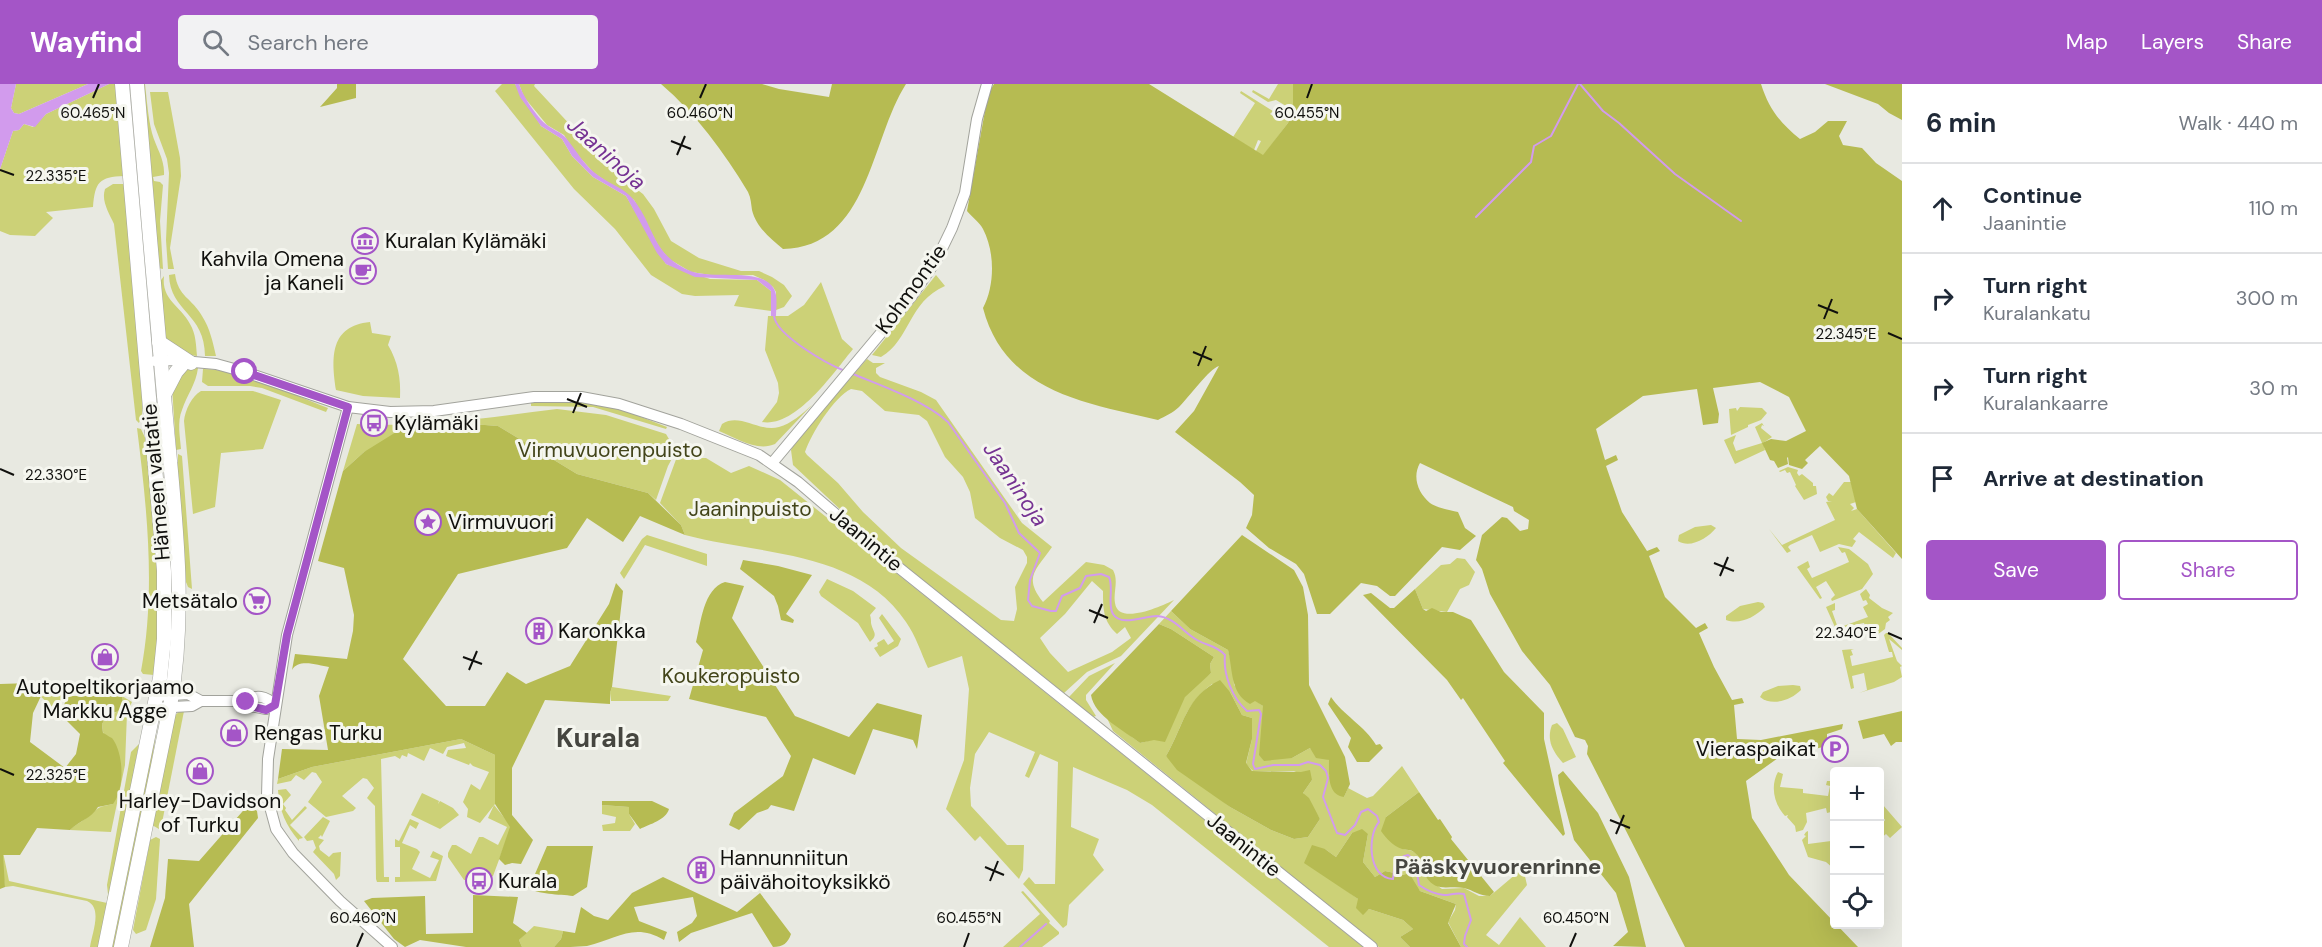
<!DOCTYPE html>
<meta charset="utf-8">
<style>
:root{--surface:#fff;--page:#f2f2f3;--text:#1f2937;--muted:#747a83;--line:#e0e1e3;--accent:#a455c7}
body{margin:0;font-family:"DM Sans",sans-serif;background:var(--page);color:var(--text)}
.controls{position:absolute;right:18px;bottom:18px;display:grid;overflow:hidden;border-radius:6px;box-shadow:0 6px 24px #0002}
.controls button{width:54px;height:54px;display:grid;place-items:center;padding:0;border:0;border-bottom:2px solid var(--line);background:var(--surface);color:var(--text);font:30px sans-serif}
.stop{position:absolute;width:18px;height:18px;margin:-14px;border:4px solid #a455c7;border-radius:50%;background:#fff}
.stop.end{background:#a455c7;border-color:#fff;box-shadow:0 2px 6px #0008}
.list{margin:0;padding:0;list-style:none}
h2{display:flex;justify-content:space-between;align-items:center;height:78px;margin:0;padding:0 24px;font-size:26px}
h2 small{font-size:20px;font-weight:400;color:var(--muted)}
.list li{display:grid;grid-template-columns:39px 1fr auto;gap:18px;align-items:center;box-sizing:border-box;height:90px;padding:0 24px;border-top:2px solid var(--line)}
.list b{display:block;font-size:22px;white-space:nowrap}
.list p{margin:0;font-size:20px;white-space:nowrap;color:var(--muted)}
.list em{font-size:20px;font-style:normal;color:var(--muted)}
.actions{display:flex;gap:12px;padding:18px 24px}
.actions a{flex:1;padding:14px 0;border:2px solid var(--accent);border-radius:6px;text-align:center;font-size:21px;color:var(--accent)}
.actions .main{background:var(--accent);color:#fff}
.icon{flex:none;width:33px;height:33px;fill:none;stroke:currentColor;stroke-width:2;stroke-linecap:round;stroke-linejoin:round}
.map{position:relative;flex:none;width:1902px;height:863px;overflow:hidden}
header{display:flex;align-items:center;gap:36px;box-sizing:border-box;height:84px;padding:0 30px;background:var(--accent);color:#fff}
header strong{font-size:28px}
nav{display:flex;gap:33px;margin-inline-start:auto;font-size:21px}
.search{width:420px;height:54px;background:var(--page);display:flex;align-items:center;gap:15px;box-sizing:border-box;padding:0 21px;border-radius:6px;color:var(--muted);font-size:22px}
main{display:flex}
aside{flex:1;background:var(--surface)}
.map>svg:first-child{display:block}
.green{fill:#ccd177;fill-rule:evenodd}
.forest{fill:#b6bb52}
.water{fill:#d29bed}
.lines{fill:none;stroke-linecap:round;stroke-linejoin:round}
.stream{stroke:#d29bed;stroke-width:2}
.secondary-casing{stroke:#a2a39c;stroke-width:12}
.highway-casing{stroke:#a2a39c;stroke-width:15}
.secondary{stroke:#fff;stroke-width:10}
.highway{stroke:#fff;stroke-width:14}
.route{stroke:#a455c7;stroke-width:8}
.ticks{fill:none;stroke:#10100d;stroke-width:2}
.labels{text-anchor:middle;stroke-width:6;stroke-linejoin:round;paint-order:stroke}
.poi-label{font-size:21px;fill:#10100d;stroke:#f5f6ef;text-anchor:start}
.street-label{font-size:21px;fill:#10100d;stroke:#f5f6ef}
.park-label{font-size:21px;fill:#43451a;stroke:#f5f6ef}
.water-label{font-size:22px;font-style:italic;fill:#763393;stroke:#f5f6ef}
.neighbourhood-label{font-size:22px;font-weight:bold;fill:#464640;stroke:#f5f6ef}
.district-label{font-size:27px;font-weight:bold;fill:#464640;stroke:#f5f6ef}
.ticks-label{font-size:15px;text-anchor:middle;fill:#10100d;stroke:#f5f6ef;stroke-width:6;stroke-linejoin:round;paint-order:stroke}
</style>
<header>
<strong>Wayfind</strong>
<div class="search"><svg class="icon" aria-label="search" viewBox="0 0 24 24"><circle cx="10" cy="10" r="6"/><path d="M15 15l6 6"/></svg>Search here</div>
<nav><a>Map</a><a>Layers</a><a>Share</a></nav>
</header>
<main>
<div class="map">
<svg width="1902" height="863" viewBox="0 0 1902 863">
<rect width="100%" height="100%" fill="#e8e9e1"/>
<!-- green -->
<g class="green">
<polygon points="16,0 88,0 19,30 14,29 11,24"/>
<path d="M109 0H117L124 92C99 93 95 98 93 123L46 128 53 134 35 152 10 151 0 147V85L13 47 19 46 24 40 33 43 46 30Z"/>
<path d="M143 0H145C147 17 148 33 152 49 156 64 165 75 164 91L153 93 154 97 160 98 163 101 160 137 163 185 158 184Z"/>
<polygon points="502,0 515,0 541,42 562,55 572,72 593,93 626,112 666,180 710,195 757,196 771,207 771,227 734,222 739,211 695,212 682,210 651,191 615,145 574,105 495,7"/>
<polygon points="519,0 535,0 534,2 616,90 643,110 654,125 671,157 699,174 741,187 759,187 772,193 784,201 792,212 784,223 776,226 776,208 773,203 764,196 753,191 717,192 691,188 669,175 659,163 634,116 594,89 574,67 564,51 547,41 524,13"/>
<polygon points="1278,0 1293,0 1293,26 1288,39 1263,72 1256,67 1261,57 1258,56 1254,66 1233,53 1255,19 1240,9 1241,7 1273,27 1270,30 1273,32 1276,29 1286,35 1291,25 1276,16 1268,18 1252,8 1253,6 1269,15"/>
<polygon points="150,8 168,8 180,74 181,92 170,164 174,185 168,185 166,156 169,89 167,75 154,40"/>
<path d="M113 100H125L143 313 142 330 139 339 136 336 114 140C109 129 101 117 105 105Z"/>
<path d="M175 190C178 213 192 214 202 232 210 244 213 259 216 272H205C205 229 170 228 169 191Z"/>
<path d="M936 191 945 202C908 218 911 255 881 273L872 271Z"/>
<path d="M164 192C161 216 181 222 190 240 196 250 196 261 197 272 187 272 168 260 164 251L159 199Z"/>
<path d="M821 198 842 255 853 265C834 288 796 344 762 338L777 318 779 309 778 299 765 266 768 232H788L804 221Z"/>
<path d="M370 238 372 249 391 252 388 261C398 278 401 294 400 314L363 312 336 306C331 273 330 242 370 238Z"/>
<path d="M867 275 873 279H885L876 284V289L880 293 921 308 936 316 1022 439 1052 463C1036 486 1023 493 1043 518L1086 478 1104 481 1113 486C1119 497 1113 508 1115 519 1118 542 1162 522 1174 516L1121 572 1087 588 1064 609 877 460 793 381 791 366 797 355ZM851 305 862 307 885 327 919 331 927 337 945 373 963 393 970 408 975 434 1000 454 1023 466 1027 473V479L1015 503 1017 525 1014 537 1001 536 901 464 863 428 838 399 807 371 805 368C811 350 834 313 851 305ZM1092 497 1103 507C1103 525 1103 537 1117 550L1125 543 1131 554 1112 568 1068 588 1050 569 1040 554 1065 530Z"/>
<path d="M187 284H198C196 300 187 311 182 326 177 338 180 352 181 365L176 366 172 302Z"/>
<path d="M203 285C246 286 288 309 328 324L326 328 262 304 250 302H208L202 298Z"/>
<path d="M201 307H253L281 316 263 365 221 369 215 423 193 430 184 337C185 326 192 312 201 307Z"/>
<polygon points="531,317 587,318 623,326 667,343 666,345 593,323 531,322"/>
<path d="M812 321 775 360C757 368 736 354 719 347L722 340C740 328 760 349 779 343 791 340 803 329 812 321Z"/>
<polygon points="1740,323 1762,324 1767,329 1761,336 1748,341 1748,343 1731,351 1729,325 1736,324 1737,327"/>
<path d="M557 325 606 331 666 350 676 367 668 382 656 416 648 409 577 390 498 342 472 340 364 368 343 387 357 340C424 344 490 333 557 325Z"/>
<polygon points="1762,339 1764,342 1762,341 1761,344 1772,353 1763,359 1765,366 1735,380 1724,356 1736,351 1733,359 1736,367 1762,359 1755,343"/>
<path d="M137 344 141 345 147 358 158 477 160 531 154 591 143 590 141 587C156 507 147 425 137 344Z"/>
<polygon points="178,370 182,372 192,505 188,503 184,493 177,378 178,378"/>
<path d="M678 370 691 374H706L731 389 749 382 780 396 1363 863H1329L1152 721 1127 706 1073 683 1071 743 1099 755 1093 771 1104 786 1069 821 1067 841 1063 844 1023 800 1029 793 1035 800H1055L1058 678 1040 670 1029 694 1025 692 1035 668 989 648 975 670 970 704 971 722 1007 761H1024L1023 786 1019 795 980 752 975 757 946 725 964 676 969 605 962 572 928 584C921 569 916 552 906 538 858 466 759 471 685 451L681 441 660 419Z"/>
<polygon points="1788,383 1798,386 1797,389 1799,392 1802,390 1813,399 1813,402 1816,402 1817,410 1804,416 1795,402 1796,401 1790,388 1787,389 1785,386 1780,388 1779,387"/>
<polygon points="1844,398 1851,398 1856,418 1850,420 1854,424 1851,427 1857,425 1896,469 1893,474 1859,448 1853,455 1856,457 1852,463 1839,460 1820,468 1812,451 1790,461 1788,463 1791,467 1787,469 1769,445 1782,461 1835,436 1826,418 1832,417 1828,417 1826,413 1829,409 1833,412"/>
<path d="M1711 441 1716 444C1708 454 1690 465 1678 457L1679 451 1695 443Z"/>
<polygon points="647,451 707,470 707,482 645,461 624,495 620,489 642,455"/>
<polygon points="1838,463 1849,465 1868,480 1873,490 1862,505 1832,517 1831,515 1835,511 1826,497 1816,503 1822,514 1820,515 1797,483 1808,477 1810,483 1807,485 1812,494 1849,478 1845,468 1842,469"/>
<polygon points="1457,474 1465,475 1475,488 1469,501 1460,505 1447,528 1423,525 1415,505 1441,481 1450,480"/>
<path d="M827 495 853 507 876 524 870 531C871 534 871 537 871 539 873 549 879 550 870 558L858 539 821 512 819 508Z"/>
<polygon points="1866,505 1870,511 1869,514 1882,524 1893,529 1888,533 1890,536 1886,539 1885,545 1870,556 1864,539 1840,544 1841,549 1838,550 1826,523 1835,519 1835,526 1832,527 1838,544 1868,533 1863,523 1868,520 1866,516 1863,517 1860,510"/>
<path d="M1758 518 1763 519 1765 523C1755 533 1740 541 1726 536V532L1740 522Z"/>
<path d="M1171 527 1190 545 1228 566 1233 584 1234 601 1263 622V644L1292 674 1310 664 1329 676V691L1344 713 1348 704 1367 714 1373 712 1402 682 1419 708 1386 733 1403 765C1427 768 1415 780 1426 793 1430 797 1437 801 1442 805L1464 804 1479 812H1490L1523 784 1527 801 1486 851 1499 861 1520 833 1546 863H1461L1448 838 1455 826 1456 820 1420 807 1404 791 1385 787 1375 793 1363 778 1368 750 1352 749 1336 773 1325 765 1343 804 1358 815 1363 830 1369 825 1403 836 1413 845 1400 853 1410 863H1379L1113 647 1107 634 1140 659C1179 650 1167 641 1183 615 1190 605 1202 596 1211 589L1210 580 1214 573 1171 545 1159 540ZM1212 600 1230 608 1242 631 1252 634V655L1246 680 1253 687H1294L1312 696 1303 709 1320 735 1308 753 1294 755 1271 746 1230 723 1166 672C1183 643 1183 622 1212 600Z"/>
<polygon points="882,530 901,555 898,562 880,573 874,564 878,562 877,559 884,555 888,561 894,557 879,534"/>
<polygon points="1886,549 1888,549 1902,564 1902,566 1889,555 1897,577 1902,582 1900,583 1902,593 1894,598 1859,609 1867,606 1864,589 1852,592 1854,604 1851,605 1842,566 1854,565 1851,566 1853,571 1850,572 1852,582 1893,573 1892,568 1889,568 1884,551"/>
<polygon points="1115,579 1086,611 1086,616 1096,632 1093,633 1069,613 1089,592"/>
<polygon points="31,599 52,599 53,605 63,611 56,627 35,607"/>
<path d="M1793 601 1800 602 1801 606C1791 616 1772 623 1760 613L1763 608 1778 602Z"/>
<polygon points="612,603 671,612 668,617 611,617 610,609"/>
<path d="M122 612 132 618 127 629 125 681 111 748 70 746C76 740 80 739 86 734 100 725 92 724 113 720L102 640 107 632 115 629 123 618Z"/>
<polygon points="180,627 184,627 161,744 159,745 152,741 173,633"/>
<polygon points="158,635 149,698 117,863 110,863"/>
<path d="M1557 639 1563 645 1576 673 1563 679C1553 668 1546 656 1552 641Z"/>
<polygon points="461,655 495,671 495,720 480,739 467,733 468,725 463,718 471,700 480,706 489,688 473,682 470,679 469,681 446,672 448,666 466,664 464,659 447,663 443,670 430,664 424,677 408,669 407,673 402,671 400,675 395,672 381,675 384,793 389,793 389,798 377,798 376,795 375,722 367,714 374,704 367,695 363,694 342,712 356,724 353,727 326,733 308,718 322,698 316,689 312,688 304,696 296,691 291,697 277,700 278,695 312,683"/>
<path d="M139 660 101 863H90C92 849 103 824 87 817L13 802 5 803 0 765 3 768 9 797 107 819 108 810 107 801 131 668Z"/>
<path d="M1778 688 1783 690 1780 703 1803 705V709L1828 712 1830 702 1826 701 1827 697H1830L1831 710H1834L1832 696H1834V721L1830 723 1831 728 1827 729 1826 724 1806 729 1807 738 1803 746 1796 748 1795 742 1787 733 1788 731 1785 732C1774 720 1770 702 1778 688Z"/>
<path d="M286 705 291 711 283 720 286 724 285 726 292 736 305 722 307 724 290 741 303 754 299 755V757C286 742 279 726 278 706Z"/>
<polygon points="422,709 439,717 438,720 440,717 453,724 459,731 440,745 411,731"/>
<polygon points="494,721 510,741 510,746 493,792 487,795 477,794 477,796 464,796 448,773 448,769 452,761 456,761 471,770 479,753 483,753 498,761 507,743 488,734"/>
<polygon points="602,721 629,723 629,730 635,740 630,747 603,747 602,741 615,739 616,733 602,730"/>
<polygon points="1883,721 1902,743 1890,754 1886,750 1880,755 1880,743 1885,736 1880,729 1880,723"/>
<polygon points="323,733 330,737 322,753 321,751 318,754 324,756 319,762 320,766 329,773 333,769 341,768 340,792 336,796 334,790 313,768 316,764 313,756 307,757 304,753"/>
<polygon points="410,735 419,739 416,745 410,741 402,759 417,765 420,768 412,785 430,794 439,776 430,773 433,767 443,772 436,797 395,798 395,793 400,793 400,763 395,763 395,755 399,757"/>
<polygon points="1808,747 1808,760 1831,757 1831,760 1834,760 1834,785 1826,778 1808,773 1802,756 1806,752 1804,751 1806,748"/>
<polygon points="156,753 160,755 156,815 146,846 136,850 133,846 150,756"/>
<polygon points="1023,807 1050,837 1049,839 1059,848 1059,850 1042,863 1003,863 1040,830 1021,808"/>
<polygon points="534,842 563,847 561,855 554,863 522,863 519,856"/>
</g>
<!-- forest -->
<g class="forest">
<polygon points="337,0 356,0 356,14 320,23 337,4"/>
<path d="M661 0H762L779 5 829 13 832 0H906C870 56 869 163 783 165 771 155 756 143 752 126 751 120 751 114 748 108 724 68 696 30 661 0Z"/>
<path d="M994 0H1149L1263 71 1288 39 1293 26V0H1761C1769 25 1780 39 1800 55L1815 48 1828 37H1847L1839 52 1843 61 1862 64 1876 79 1902 97V475L1857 425 1849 392 1820 362 1805 376 1808 379 1802 385 1789 381 1788 373 1787 374 1788 380 1778 384 1774 377 1770 376 1762 359 1771 355 1786 357 1806 347 1789 313 1760 298 1713 304 1719 330 1718 339 1703 341 1697 305 1643 312 1596 345 1605 376 1616 371 1618 376 1606 382 1622 428 1647 467 1657 463 1660 467 1649 472 1665 513 1696 544 1705 539 1708 544 1699 549 1714 583 1732 616 1742 614 1744 619 1734 621 1737 655 1761 656 1843 640 1842 645 1827 650V662L1778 674 1746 697 1752 734 1789 791 1858 863H1685L1587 670 1588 662 1585 656 1575 653 1550 601 1522 567 1490 510 1482 485 1476 476 1482 451 1502 433 1507 434 1520 447 1528 445 1529 436 1514 427 1513 423 1420 379C1412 393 1418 409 1430 419 1437 424 1450 426 1458 428L1465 444 1476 452 1460 466 1442 463 1395 512H1390L1377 502 1361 499 1330 530H1317L1304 490 1296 480 1269 464 1246 444 1252 431 1254 411 1240 398 1175 348 1194 327 1219 282C1209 285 1189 313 1179 323 1173 329 1165 332 1158 336 1085 319 1005 308 983 224 995 201 995 168 983 145 980 139 972 133 967 127L988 10Z"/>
<polygon points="1825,0 1902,0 1902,36 1889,29 1878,20"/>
<path d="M472 340 498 342 577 390 648 409 681 441 685 451 640 432 623 458 587 434 567 464 458 490 403 575 446 622H485L507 588 526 600 570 582 609 520 616 499 623 507 612 603 610 609V620L545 616 512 684V731L533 756 521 780 512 779 505 781 499 775 510 743 495 720V671L461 655 312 683 278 695 282 665 328 666 319 612 329 583C318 581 298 574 292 586L295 570 347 575 353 547 354 531 344 484 318 477 343 387 364 368 401 345Z"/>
<path d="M1242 451 1294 486 1303 503 1308 531 1309 601 1345 673 1350 700 1344 713C1327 711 1329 690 1329 676L1316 674 1310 664 1292 674 1264 677 1259 671 1263 622 1255 617 1250 620C1230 609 1233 586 1228 566L1190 545 1171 527Z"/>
<polygon points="743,476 778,482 812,491 786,530 794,536 793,539 781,536 778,522 774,512 740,485"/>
<path d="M725 498 744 502 732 534 795 632 849 653 877 619 922 631 917 665 913 656 873 645 855 691 813 674 794 727 771 721 768 725 757 729 739 746 729 741 734 729 783 692 791 672 766 633 689 615 703 566 696 558C701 539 703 505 725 498Z"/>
<polygon points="1415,505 1423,525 1426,527 1432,524 1441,528 1453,528 1471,536 1504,588 1544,629 1544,655 1565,750 1563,752 1503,679 1505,677 1463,614 1461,616 1447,596 1363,511 1371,509 1390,524 1394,524"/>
<path d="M1159 540 1171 545 1214 573 1210 580 1211 589 1185 613 1165 658 1154 656 1140 659C1125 647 1094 632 1091 611Z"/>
<path d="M1220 596 1230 608 1242 631 1252 634V655L1246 679 1252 687 1301 688 1310 686 1312 696 1303 709 1309 714 1320 735 1308 753 1294 755 1271 746 1230 723 1177 686 1166 672C1184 642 1185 613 1220 596Z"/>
<path d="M31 599 35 607 41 612 33 629 30 658 65 684 76 670 80 650 59 629 69 612H122L123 618 120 626 107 632 102 640 103 649C104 649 111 654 112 654 124 669 125 705 113 720L98 723C91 735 80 736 70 746L37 744 20 771H3L5 803 0 805V600Z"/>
<path d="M1331 613C1343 631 1365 642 1376 661L1380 660 1383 664 1369 678H1357L1348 663 1351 654 1328 620Z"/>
<polygon points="1902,627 1902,658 1896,658 1891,662 1884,650 1863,655 1858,637"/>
<polygon points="1563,687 1598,729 1629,793 1646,863 1613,862 1628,848 1616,809 1574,756 1559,700 1558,691"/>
<path d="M1419 708 1438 736 1440 735 1452 753 1451 755 1494 808 1490 812C1479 812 1473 806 1464 804 1448 801 1437 809 1426 793 1421 785 1423 775 1415 769 1411 765 1406 766 1402 765 1392 761 1387 755 1381 747L1386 733Z"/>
<path d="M602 717H652L669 725C666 736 650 740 640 745L629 730V723L602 721Z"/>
<polygon points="249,720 257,727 258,734 189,820 194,863 150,863 165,814 168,775 199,777"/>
<polygon points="1362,745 1368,750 1363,778 1375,793 1385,787 1404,791 1409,789 1420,807 1456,820 1448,839 1461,863 1410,863 1400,853 1413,845 1403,836 1369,825 1363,831 1356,824 1358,815 1304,779 1312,761 1325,765 1336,773 1352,749"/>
<path d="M547 762H593L587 803 573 812C559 810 538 811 527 803V794L532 797Z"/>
<path d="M663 793 737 828 760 809 791 850C788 859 783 863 773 863L752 829 691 849 679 858 677 848 692 839 697 832 693 813 634 823 639 837 667 848 664 856C634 838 617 855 587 862 577 863 564 863 554 863L561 855 563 847 575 849 581 823 594 832 608 836 632 809Z"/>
<polygon points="473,811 518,813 513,839 527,849 519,856 522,863 466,863 420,856 405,863 394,855 364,817 372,814 425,812 426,850 473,849"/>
</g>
<!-- water -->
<g class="water">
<polygon points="0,0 16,0 11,24 14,29 19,30 88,0 109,0 46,30 35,43 24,40 19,46 13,47 0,85"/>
<path d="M515 0H519C523 12 537 34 547 41 553 46 561 48 566 54 577 67 584 82 599 92 610 100 624 104 633 115 655 142 651 169 688 186 711 197 762 182 774 205 778 212 776 224 776 232H771V207L757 196 695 193 666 180 657 169 626 112 593 93 572 72 562 55 541 42 520 13Z"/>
</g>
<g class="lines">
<!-- stream -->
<g class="stream">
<polyline points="1580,0 1603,27 1619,39 1675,90 1741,137"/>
<polyline points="1476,133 1531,78 1534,62 1551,52 1578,0"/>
<path d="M774 232C776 251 827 280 845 287"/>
<path d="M853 290C882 302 925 317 948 338L1005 419 1019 449 1040 469 1030 496 1028 516 1032 522 1051 527H1056L1062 512 1080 504 1086 492 1101 490 1109 493C1114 504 1107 520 1113 530 1121 543 1144 532 1157 532 1174 533 1183 548 1197 556 1207 562 1216 561 1225 571 1223 590 1232 614 1247 627L1259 626 1261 630 1253 680 1255 685 1273 681H1299L1308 678 1320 681 1326 687 1328 694 1323 713 1337 749 1345 751 1355 741 1361 728 1368 725 1377 732 1379 738C1367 752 1368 794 1393 795 1395 782 1392 775 1408 771L1415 776 1419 801C1426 806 1435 810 1444 811 1451 811 1456 808 1464 810L1471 836 1465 852 1464 860 1467 863"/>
<polyline points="1020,863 1046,840"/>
</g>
<defs>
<g id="secondary">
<polyline points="155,277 172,276 216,280 245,288 348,323 390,328 434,327 534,313 581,313 619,320 681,340 759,371 798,398 893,479 1372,863"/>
<polyline points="348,323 287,551 268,675 267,712 276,745 293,769 340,817 392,863"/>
<polyline points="773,378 911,213 937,175 952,144 965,109 977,35 987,0"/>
<polyline points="157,612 188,610 201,617"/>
<path d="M154 624 192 622 201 617H246L250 622 266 625 275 621C266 612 256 610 246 617"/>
</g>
<g id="highway">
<polyline points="159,258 191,279"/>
<polyline points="164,311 176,288 182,281"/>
<polyline points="105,863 160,594 164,555 164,487 122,0"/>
<path d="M121 863 170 623C188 520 174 426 165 323 155 215 146 108 137 0"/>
</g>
</defs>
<!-- secondary casing -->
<use href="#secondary" class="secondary-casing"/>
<!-- highway casing -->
<use href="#highway" class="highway-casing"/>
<!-- secondary -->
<use href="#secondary" class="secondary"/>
<!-- highway -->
<use href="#highway" class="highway"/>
</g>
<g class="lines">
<!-- route -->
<polyline class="route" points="245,288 348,323 287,551 275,621 266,626 250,622 246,618"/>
</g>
<!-- ticks -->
<path class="ticks" d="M93 14 99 0M700 14 706 0M1307 14 1312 0M671 57 691 65M677 71 685 52M0 86 14 91M1818 221 1838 229M1824 235 1832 215M1888 249 1902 255M1193 268 1212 276M1198 282 1206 262M567 315 587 323M573 329 581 309M0 385 14 391M1714 479 1734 487M1720 492 1728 473M1089 526 1108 534M1094 539 1102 520M1888 549 1902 555M463 573 482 580M469 586 477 567M0 685 14 691M1610 736 1630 744M1616 750 1624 731M985 783 1004 791M990 797 998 777M357 863 363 849M964 863 969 849M1570 863 1576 849"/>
<!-- icons -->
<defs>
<symbol id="museum-ring" viewBox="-11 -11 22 22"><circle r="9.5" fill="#f5f6ef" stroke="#a455c7" stroke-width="1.5"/><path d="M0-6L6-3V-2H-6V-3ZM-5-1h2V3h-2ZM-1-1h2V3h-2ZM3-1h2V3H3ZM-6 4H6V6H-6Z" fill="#a455c7"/></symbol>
<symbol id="cafe-ring" viewBox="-11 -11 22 22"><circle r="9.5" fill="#f5f6ef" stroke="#a455c7" stroke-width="1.5"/><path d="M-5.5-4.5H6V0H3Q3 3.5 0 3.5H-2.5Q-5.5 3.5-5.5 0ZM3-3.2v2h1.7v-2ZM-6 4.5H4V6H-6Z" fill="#a455c7"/></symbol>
<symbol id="bus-ring" viewBox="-11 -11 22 22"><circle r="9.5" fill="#f5f6ef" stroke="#a455c7" stroke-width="1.5"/><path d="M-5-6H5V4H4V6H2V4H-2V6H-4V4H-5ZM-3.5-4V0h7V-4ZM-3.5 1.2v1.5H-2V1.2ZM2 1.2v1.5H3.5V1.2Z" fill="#a455c7"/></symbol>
<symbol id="sight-ring" viewBox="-11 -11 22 22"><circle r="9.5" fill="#f5f6ef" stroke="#a455c7" stroke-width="1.5"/><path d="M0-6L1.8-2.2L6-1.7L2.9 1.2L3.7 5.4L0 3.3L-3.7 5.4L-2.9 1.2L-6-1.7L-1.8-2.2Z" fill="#a455c7"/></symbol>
<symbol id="supermarket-ring" viewBox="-11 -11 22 22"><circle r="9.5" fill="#f5f6ef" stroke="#a455c7" stroke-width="1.5"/><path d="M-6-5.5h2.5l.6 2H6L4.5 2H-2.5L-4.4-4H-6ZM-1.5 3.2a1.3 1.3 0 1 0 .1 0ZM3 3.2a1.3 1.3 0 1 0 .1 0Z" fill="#a455c7"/></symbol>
<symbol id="building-ring" viewBox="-11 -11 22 22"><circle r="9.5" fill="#f5f6ef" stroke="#a455c7" stroke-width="1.5"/><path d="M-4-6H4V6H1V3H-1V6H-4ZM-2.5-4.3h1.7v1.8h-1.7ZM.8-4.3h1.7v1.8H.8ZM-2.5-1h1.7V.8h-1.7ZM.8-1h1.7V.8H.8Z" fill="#a455c7"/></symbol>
<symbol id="shop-ring" viewBox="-11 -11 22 22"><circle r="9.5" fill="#f5f6ef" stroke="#a455c7" stroke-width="1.5"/><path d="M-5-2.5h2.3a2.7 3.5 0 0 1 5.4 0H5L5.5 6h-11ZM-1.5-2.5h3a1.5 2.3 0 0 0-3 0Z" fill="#a455c7"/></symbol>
<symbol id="parking-ring" viewBox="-11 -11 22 22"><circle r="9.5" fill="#f5f6ef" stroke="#a455c7" stroke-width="1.5"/><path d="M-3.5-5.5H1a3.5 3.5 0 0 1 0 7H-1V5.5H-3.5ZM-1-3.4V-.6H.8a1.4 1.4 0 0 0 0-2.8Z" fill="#a455c7"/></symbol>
</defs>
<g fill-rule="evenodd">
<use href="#museum-ring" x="350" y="142" width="30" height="30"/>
<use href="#cafe-ring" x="348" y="172" width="30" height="30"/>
<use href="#bus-ring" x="359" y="324" width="30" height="30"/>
<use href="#sight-ring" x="413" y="423" width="30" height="30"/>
<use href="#supermarket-ring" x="242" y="502" width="30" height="30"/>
<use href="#building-ring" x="524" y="532" width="30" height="30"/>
<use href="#shop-ring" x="90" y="558" width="30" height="30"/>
<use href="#shop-ring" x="219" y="634" width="30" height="30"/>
<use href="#parking-ring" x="1820" y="650" width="30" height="30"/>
<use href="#shop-ring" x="185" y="672" width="30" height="30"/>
<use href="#building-ring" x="686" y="771" width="30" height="30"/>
<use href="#bus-ring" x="464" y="782" width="30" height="30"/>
</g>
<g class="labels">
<!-- poi labels -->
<g class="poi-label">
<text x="385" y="164">Kuralan Kylämäki</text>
<text x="344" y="182" text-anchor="end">Kahvila Omena<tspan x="344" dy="24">ja Kaneli</tspan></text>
<text x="394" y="346">Kylämäki</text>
<text x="448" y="445">Virmuvuori</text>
<text x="238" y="524" text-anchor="end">Metsätalo</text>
<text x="558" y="554">Karonkka</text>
<text x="105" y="610" text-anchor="middle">Autopeltikorjaamo<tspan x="105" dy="24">Markku Agge</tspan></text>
<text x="254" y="656">Rengas Turku</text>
<text x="1816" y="672" text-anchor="end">Vieraspaikat</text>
<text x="200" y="724" text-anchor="middle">Harley-Davidson<tspan x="200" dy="24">of Turku</tspan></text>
<text x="720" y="781">Hannunniitun<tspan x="720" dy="24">päivähoitoyksikkö</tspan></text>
<text x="498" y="804">Kurala</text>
</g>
<!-- street labels -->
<g class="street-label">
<text transform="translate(911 205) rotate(-54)" y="7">Kohmontie</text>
<text transform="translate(156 398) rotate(-95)" y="7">Hämeen valtatie</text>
<text transform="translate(866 455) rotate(40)" y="7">Jaanintie</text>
<text transform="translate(1244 761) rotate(39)" y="7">Jaanintie</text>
</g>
<!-- park labels -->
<g class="park-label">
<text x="610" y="373">Virmuvuorenpuisto</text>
<text x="750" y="432">Jaaninpuisto</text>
<text x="731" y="599">Koukeropuisto</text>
</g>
<!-- water labels -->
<g class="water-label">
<text transform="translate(607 69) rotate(42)" y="8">Jaaninoja</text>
<text transform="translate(1016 400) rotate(56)" y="8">Jaaninoja</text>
</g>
<!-- neighbourhood labels -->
<g class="neighbourhood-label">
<text x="1498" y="790">Pääskyvuorenrinne</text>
</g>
<!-- district labels -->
<g class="district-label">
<text x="598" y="663">Kurala</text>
</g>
</g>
<g class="ticks-label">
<text x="700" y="34">60.460°N</text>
<text x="1307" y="34">60.455°N</text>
<text x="93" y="34">60.465°N</text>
<text x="56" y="97">22.335°E</text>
<text x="1846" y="255">22.345°E</text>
<text x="56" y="396">22.330°E</text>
<text x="1846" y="554">22.340°E</text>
<text x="56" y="696">22.325°E</text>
<text x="363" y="839">60.460°N</text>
<text x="969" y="839">60.455°N</text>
<text x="1576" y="839">60.450°N</text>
</g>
</svg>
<div class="controls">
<button>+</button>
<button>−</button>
<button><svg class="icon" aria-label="locate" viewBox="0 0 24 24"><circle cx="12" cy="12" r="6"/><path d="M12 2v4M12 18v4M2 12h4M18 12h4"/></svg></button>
</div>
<div class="stop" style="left:245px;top:288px"></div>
<div class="stop end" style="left:246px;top:618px"></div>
</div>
<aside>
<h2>6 min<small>Walk · 440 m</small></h2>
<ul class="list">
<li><svg class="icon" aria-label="ahead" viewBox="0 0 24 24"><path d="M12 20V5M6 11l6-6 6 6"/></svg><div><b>Continue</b><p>Jaanintie</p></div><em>110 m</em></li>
<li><svg class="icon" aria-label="right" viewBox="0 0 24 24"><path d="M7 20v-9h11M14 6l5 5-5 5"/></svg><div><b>Turn right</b><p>Kuralankatu</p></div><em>300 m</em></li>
<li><svg class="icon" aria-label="right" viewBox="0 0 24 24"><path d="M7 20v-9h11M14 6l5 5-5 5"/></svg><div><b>Turn right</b><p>Kuralankaarre</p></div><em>30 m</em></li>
<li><svg class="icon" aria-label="arrive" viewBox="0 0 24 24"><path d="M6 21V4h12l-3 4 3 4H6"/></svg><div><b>Arrive at destination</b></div></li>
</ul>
<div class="actions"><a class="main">Save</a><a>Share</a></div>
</aside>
</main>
